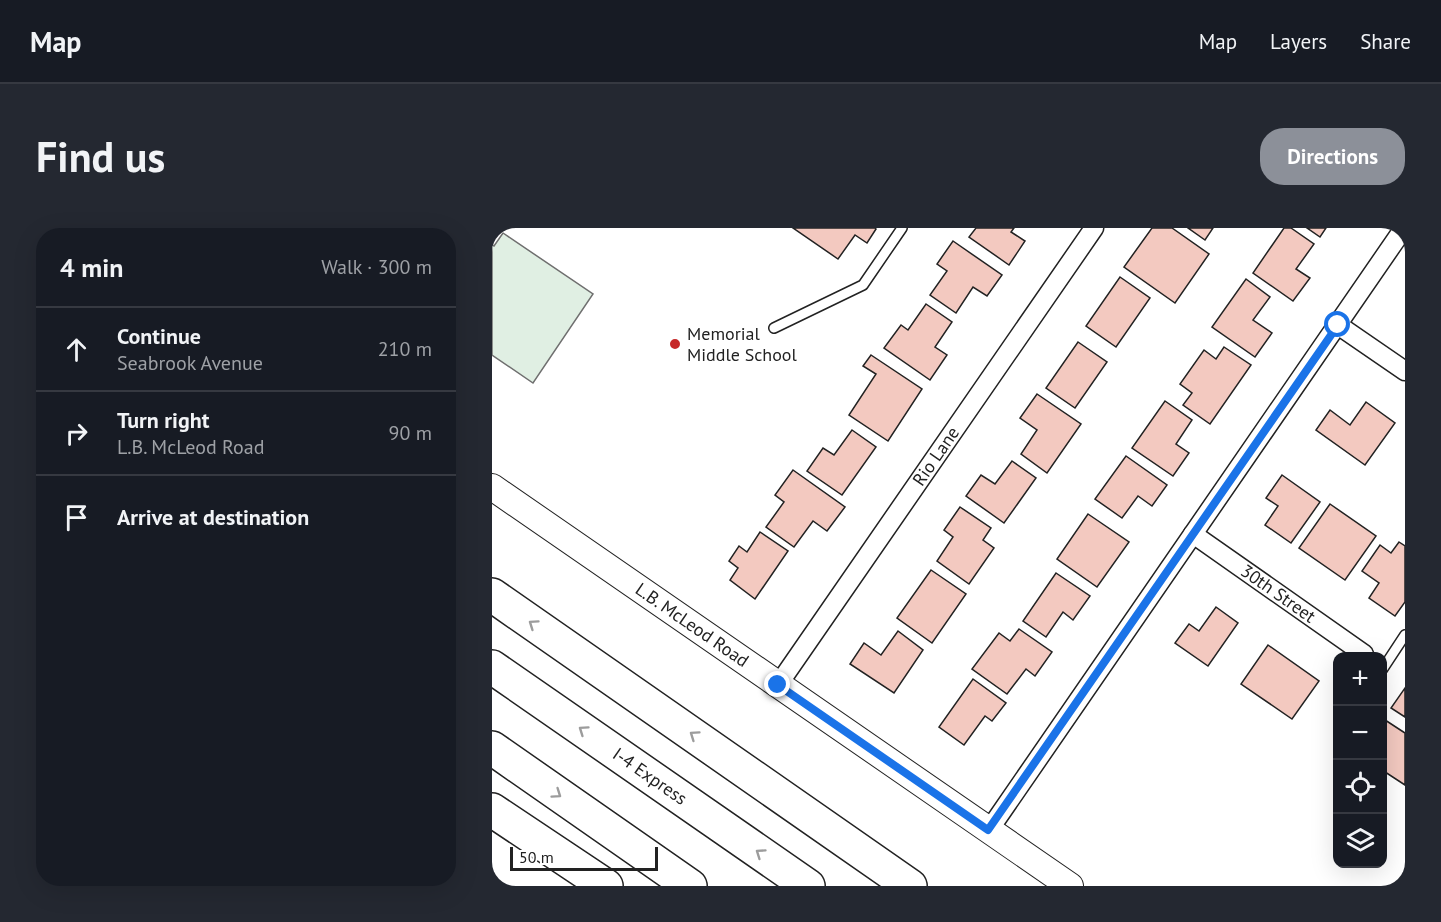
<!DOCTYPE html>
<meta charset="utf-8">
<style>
:root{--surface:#171b24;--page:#242831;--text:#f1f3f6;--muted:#9ea1a6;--line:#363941;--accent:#8c9099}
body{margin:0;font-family:"PT Sans",sans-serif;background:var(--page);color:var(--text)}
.controls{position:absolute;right:18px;bottom:18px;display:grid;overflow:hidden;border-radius:12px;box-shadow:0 6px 24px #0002}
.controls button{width:54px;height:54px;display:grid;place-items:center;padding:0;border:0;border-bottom:2px solid var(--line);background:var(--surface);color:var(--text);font:30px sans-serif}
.scale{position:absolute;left:18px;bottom:15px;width:148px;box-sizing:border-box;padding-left:6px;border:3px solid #222;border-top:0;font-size:16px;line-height:21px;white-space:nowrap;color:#222;-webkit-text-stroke:4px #fff;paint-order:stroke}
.stop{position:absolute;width:18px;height:18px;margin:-14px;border:4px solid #1a73e8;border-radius:50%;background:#fff}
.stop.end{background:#1a73e8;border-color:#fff;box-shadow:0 2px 6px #0008}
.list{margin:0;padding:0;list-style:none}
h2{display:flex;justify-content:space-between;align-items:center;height:78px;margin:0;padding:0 24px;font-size:26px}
h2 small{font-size:20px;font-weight:400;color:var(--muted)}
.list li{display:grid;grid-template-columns:39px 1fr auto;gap:18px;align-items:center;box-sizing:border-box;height:84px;padding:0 24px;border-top:2px solid var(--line)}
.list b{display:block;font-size:22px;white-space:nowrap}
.list p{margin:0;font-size:20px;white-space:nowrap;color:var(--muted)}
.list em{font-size:20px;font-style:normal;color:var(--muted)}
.icon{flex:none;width:33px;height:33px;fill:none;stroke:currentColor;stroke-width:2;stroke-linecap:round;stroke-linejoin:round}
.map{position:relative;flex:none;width:913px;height:658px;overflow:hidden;border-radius:24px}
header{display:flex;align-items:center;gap:36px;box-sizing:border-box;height:84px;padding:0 30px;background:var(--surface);border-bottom:2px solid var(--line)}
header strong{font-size:28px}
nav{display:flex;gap:33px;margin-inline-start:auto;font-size:21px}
.intro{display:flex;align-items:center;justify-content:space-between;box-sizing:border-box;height:144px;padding:0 36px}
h1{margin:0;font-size:42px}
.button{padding:15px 27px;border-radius:24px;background:var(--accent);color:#fff;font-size:21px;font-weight:700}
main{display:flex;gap:36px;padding:0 36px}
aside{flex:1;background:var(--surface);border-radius:24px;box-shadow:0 6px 24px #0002}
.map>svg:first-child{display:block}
.green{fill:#e0efe3;stroke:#6f6f6f;stroke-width:1.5}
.building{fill:#f3c9c0;stroke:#222;stroke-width:1.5}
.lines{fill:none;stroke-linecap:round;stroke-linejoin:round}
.lane-casing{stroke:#222;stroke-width:12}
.street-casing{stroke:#222;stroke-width:21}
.secondary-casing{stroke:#222;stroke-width:28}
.highway-casing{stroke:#222;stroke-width:36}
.lane{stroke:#fff;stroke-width:9}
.street{stroke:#fff;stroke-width:18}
.secondary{stroke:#fff;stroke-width:26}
.highway{stroke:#fff;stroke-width:33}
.oneway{stroke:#9c9c9c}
.route{stroke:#1a73e8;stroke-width:8}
.poi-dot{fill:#c62828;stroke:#fff;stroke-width:2}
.labels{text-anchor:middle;stroke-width:4.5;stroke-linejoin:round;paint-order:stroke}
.poi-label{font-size:18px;fill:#222;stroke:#fff;text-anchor:start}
.street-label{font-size:18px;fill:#222;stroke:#fff}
</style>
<header>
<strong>Map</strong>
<nav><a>Map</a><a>Layers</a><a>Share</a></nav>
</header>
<div class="intro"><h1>Find us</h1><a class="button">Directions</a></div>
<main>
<aside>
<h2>4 min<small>Walk · 300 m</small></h2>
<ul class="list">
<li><svg class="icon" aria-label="ahead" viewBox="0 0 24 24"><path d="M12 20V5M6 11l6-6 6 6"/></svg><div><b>Continue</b><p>Seabrook Avenue</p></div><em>210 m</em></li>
<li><svg class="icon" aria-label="right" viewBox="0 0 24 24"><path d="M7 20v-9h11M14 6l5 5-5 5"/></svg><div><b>Turn right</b><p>L.B. McLeod Road</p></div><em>90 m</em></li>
<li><svg class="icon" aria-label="arrive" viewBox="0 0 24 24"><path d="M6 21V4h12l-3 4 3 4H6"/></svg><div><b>Arrive at destination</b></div></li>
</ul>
</aside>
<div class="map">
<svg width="913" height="658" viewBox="0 0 913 658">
<rect width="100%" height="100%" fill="#fff"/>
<!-- green -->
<polygon class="green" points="11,5 101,66 41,155 0,127 0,17 2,18"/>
<!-- building -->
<g class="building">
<polygon points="301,0 383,0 384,1 375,15 363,7 346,31"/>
<polygon points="484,0 522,0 519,4 533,13 517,37 477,9"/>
<polygon points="660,0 680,0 717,26 683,75 632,39"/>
<polygon points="696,0 721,0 713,12"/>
<polygon points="792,0 799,0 822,16 804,41 818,50 801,73 761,45"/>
<polygon points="815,0 834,0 828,9"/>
<polygon points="461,13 510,47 495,68 481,59 464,85 438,67 455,43 445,36"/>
<polygon points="628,49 658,70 624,119 594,98"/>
<polygon points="754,51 778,69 761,92 780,105 763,129 720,99"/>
<polygon points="434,76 460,94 443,119 455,127 438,152 392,120 409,97 416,102"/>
<polygon points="586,114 615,134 583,180 554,160"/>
<polygon points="732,119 759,137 718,196 691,177 700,165 688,156 712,122 724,131"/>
<polygon points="379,127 430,161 396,213 357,187 384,146 371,138"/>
<polygon points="545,166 589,196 555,245 529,226 545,202 528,190"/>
<polygon points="673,173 700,192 684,216 697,225 681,248 640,220"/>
<polygon points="874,174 903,195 873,237 824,202 838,182 858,197"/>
<polygon points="360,202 384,219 350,267 315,243 331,220 342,227"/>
<polygon points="634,228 675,257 660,278 646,268 630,290 603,271"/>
<polygon points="520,233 544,250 512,295 474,268 489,247 503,256"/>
<polygon points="301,242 353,279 335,303 321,293 302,319 274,299 292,274 283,267"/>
<polygon points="790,247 828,274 799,315 773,297 786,278 774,270"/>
<polygon points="838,276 884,308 853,352 807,320"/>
<polygon points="468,279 499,300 491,312 502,320 477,356 445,333 461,309 452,302"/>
<polygon points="596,286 637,314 605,359 565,331"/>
<polygon points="268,304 296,323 263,371 238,352 246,340 237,333 247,318 255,324"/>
<polygon points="907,314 913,318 913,374 903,388 877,370 887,355 870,343 888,317 899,325"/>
<polygon points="439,342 474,366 440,415 405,390"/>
<polygon points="564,345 598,368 581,392 571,384 554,409 531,393"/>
<polygon points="724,379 746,395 716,438 683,415 697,396 707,403"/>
<polygon points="527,401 560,424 543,448 534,441 515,466 480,441 507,405 518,413"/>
<polygon points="406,403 431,422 402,465 358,436 372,415 389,427"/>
<polygon points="776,417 827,453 800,491 749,456"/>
<polygon points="481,451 514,475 500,493 493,488 472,517 447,499"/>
<polygon points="913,460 913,489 899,480"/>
<polygon points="890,490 913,505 913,557 890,542"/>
</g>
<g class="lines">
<defs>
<g id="lane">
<polyline points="282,100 371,57 410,0"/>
<polyline points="890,442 913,407"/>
</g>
<g id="street">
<polyline points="846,97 913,143"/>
<path id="s1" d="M701 306 872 426"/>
<path id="s2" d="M286 457 602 0"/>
<polyline points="497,602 912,0"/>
</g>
<g id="secondary">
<path id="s3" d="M0 259 578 658"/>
</g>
<g id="highway">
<polyline points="0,367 418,658"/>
<path id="s4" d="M0 439 316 658"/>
<polyline points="0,520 198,658"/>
<polyline points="0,582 114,658"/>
</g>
</defs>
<!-- lane casing -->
<use href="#lane" class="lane-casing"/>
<!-- street casing -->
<use href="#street" class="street-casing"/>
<!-- secondary casing -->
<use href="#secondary" class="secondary-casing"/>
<!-- highway casing -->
<use href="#highway" class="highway-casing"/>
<!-- lane -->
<use href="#lane" class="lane"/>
<!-- street -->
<use href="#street" class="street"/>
<!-- secondary -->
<use href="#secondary" class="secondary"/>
<!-- highway -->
<use href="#highway" class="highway"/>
</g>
<!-- one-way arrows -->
<defs><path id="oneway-chevron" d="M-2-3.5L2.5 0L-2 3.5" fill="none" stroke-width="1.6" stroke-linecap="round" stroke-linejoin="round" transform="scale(1.5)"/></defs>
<g class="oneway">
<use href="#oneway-chevron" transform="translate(41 396) rotate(-145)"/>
<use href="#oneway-chevron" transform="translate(91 502) rotate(-145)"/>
<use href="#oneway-chevron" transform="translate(202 507) rotate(-145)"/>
<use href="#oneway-chevron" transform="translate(65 566) rotate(35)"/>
<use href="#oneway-chevron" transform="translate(268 625) rotate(-145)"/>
</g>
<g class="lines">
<!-- route -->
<polyline class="route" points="286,457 496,602 846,97"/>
</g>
<!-- markers -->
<circle class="poi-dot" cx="183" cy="116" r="6"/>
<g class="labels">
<!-- poi labels -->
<g class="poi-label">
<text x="195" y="112">Memorial<tspan x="195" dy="21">Middle School</tspan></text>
</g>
<!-- street labels -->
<g class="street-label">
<text dy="6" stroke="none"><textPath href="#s2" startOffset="278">Rio Lane</textPath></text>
<text dy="6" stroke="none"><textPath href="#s1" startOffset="104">30th Street</textPath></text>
<text dy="6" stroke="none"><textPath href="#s3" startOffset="243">L.B. McLeod Road</textPath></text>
<text dy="6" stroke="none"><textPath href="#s4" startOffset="192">I-4 Express</textPath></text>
</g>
</g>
</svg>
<div class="controls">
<button>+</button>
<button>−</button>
<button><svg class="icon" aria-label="locate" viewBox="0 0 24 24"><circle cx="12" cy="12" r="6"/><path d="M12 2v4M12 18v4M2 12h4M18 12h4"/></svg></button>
<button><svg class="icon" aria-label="layers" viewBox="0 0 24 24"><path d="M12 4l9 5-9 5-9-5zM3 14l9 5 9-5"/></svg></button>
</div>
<div class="scale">50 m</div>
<div class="stop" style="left:846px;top:97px"></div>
<div class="stop end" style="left:286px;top:457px"></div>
</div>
</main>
